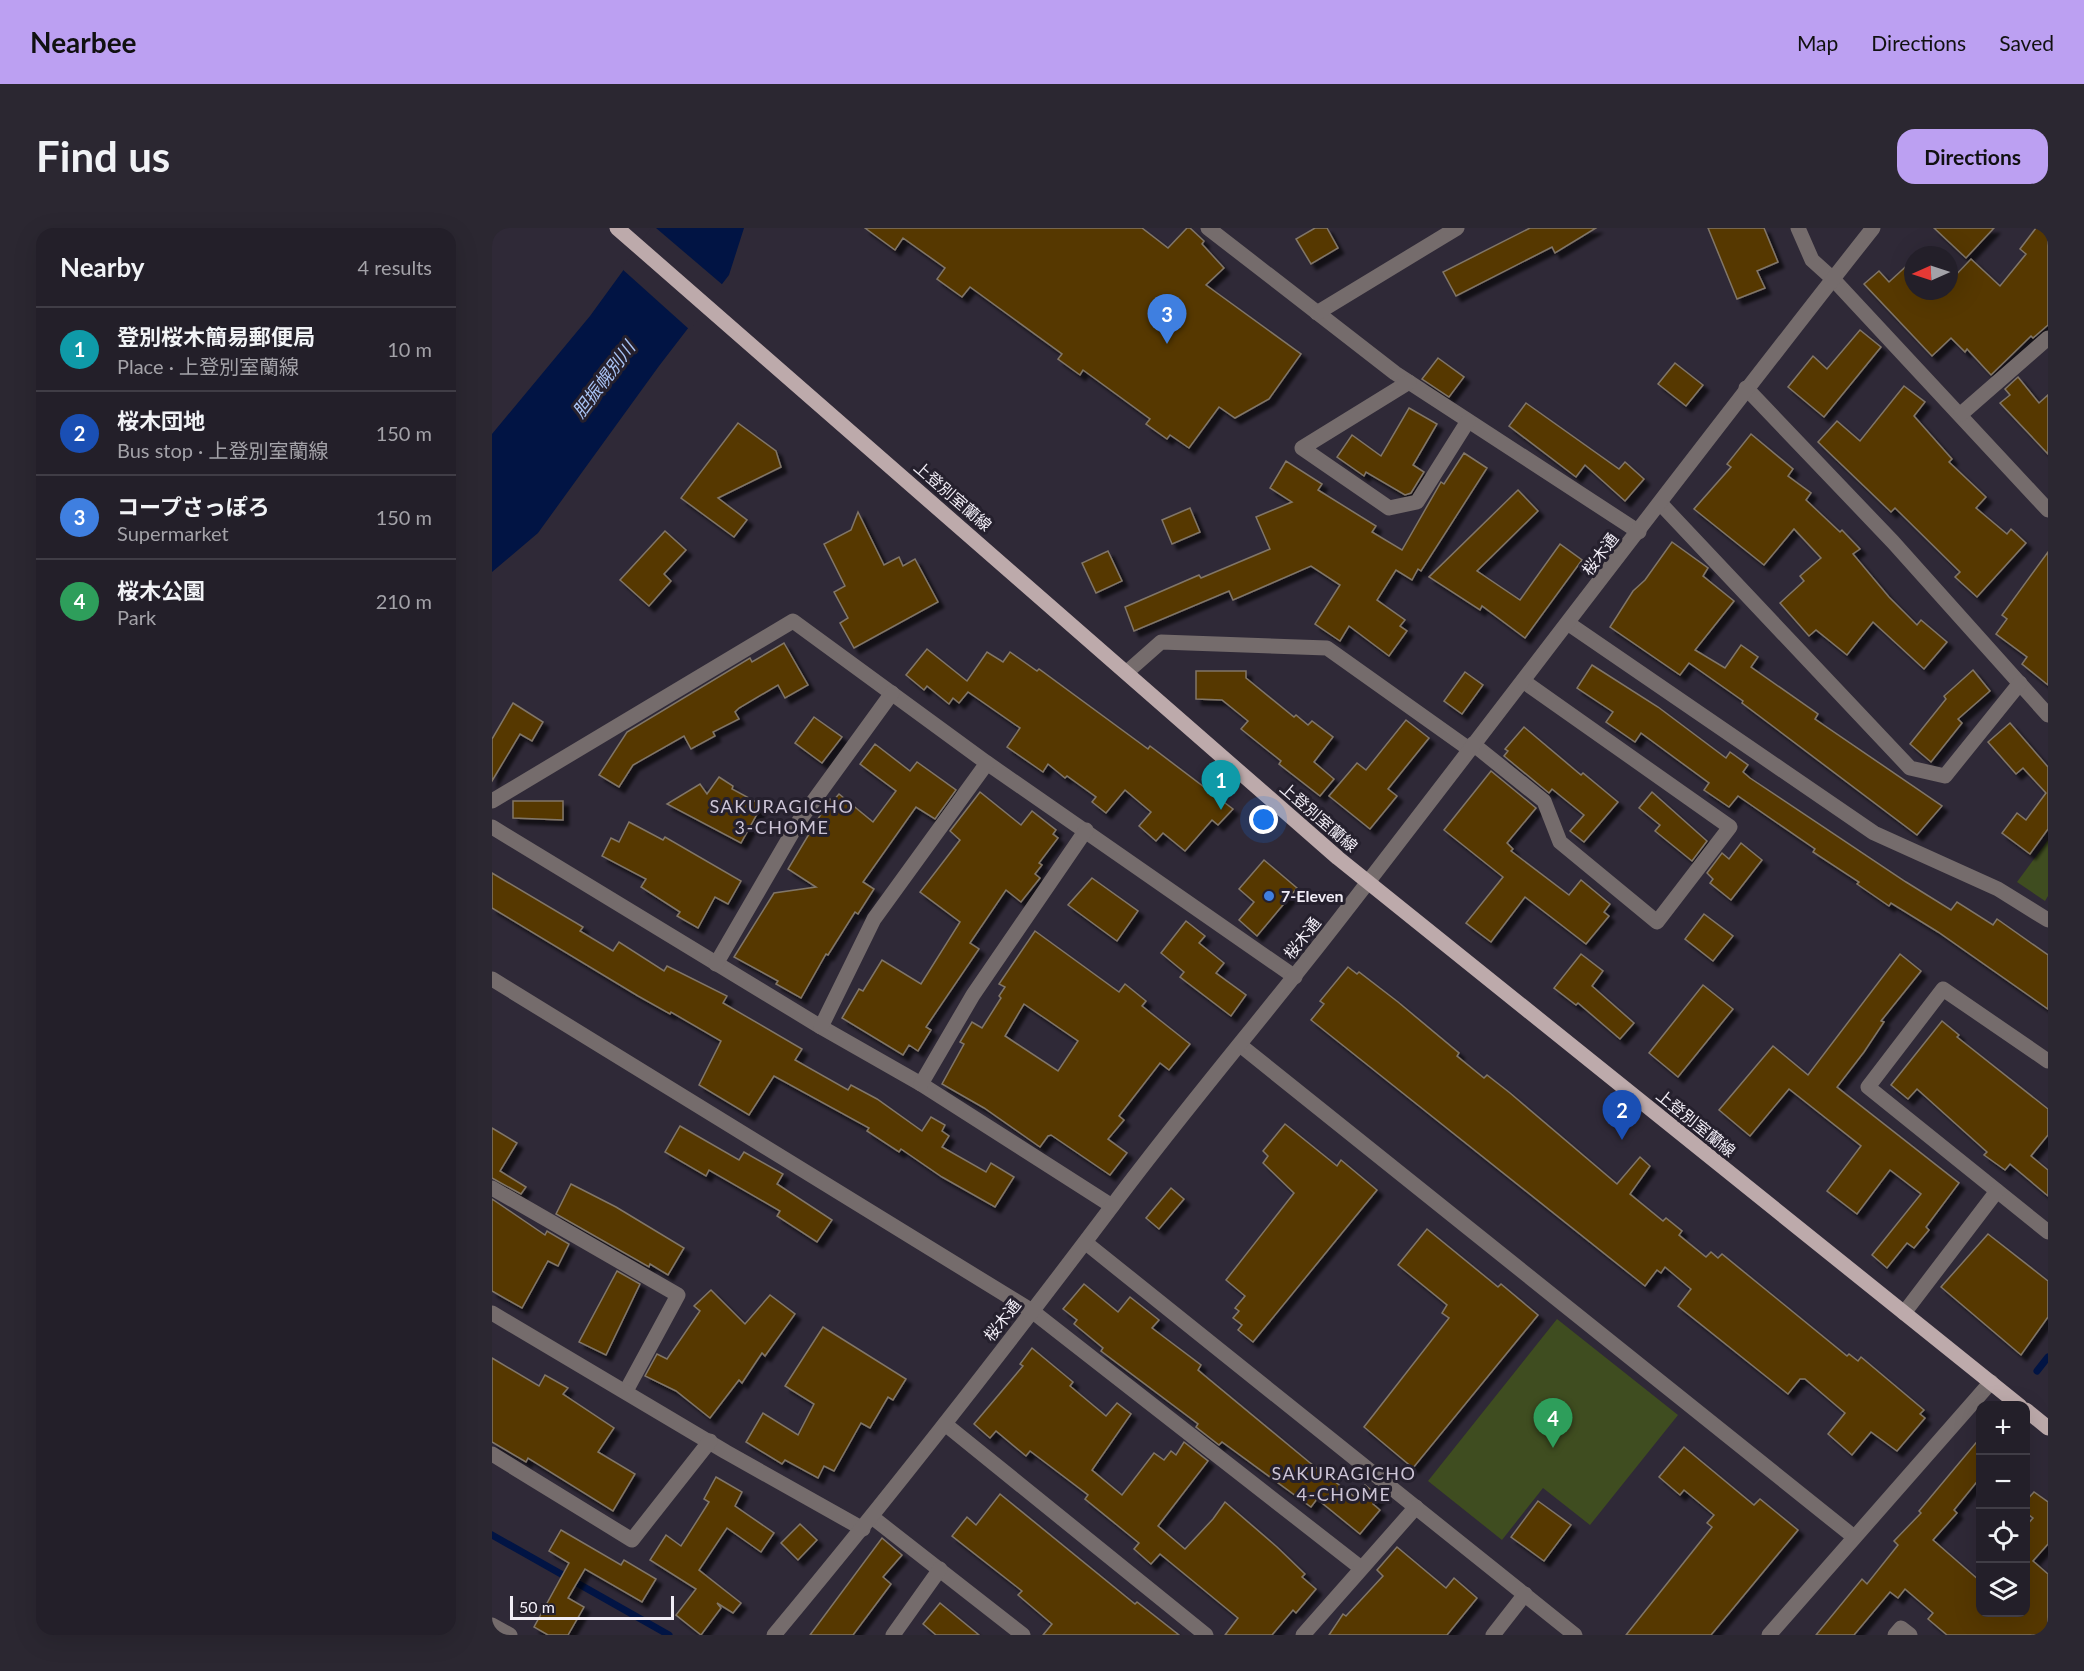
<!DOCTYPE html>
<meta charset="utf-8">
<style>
:root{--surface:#231f29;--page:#2b2731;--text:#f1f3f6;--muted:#a3a2a8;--line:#403d46;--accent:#bca0f2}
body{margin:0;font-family:Lato,"Noto Sans JP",sans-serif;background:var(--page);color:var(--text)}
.controls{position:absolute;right:18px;bottom:18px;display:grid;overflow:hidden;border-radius:12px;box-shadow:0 6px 24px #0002}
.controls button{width:54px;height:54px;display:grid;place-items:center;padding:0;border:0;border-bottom:2px solid var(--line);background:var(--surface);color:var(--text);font:30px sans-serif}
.compass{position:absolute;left:1412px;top:18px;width:54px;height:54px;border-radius:50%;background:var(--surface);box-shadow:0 6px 24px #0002;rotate:267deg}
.scale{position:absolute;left:18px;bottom:15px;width:164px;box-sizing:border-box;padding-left:6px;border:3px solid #f1edf6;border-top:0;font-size:16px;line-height:21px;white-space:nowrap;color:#f1edf6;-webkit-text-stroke:4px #25202d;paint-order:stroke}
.you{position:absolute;left:772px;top:592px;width:21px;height:21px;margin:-15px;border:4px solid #fff;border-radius:50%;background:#1a73e8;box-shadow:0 0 0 9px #1a73e833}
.badge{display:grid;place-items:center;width:39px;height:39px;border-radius:50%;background:var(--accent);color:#fff;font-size:20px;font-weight:700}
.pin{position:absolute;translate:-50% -50px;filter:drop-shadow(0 2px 3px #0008)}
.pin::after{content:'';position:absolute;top:32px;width:21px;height:18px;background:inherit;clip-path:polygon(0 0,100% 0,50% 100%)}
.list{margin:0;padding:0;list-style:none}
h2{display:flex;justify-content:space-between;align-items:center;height:78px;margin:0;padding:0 24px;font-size:26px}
h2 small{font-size:20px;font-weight:400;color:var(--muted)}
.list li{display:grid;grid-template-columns:39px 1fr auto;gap:18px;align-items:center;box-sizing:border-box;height:84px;padding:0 24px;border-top:2px solid var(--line)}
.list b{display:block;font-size:22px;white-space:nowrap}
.list p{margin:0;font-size:20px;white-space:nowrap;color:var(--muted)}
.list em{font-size:20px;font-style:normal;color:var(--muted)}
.icon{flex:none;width:33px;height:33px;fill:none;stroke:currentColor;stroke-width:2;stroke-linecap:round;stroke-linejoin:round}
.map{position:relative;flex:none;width:1556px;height:1407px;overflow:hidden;border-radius:18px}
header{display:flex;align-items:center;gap:36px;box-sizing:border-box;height:84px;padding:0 30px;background:var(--accent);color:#111}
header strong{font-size:28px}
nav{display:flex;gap:33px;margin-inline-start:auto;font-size:21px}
.intro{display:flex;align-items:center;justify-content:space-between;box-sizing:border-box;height:144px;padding:0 36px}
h1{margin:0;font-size:42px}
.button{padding:15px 27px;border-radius:18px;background:var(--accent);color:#111;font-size:21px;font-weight:700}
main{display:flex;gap:36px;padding:0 36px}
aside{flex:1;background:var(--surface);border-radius:18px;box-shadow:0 6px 24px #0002}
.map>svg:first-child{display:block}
.green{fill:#3f4d20}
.water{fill:#011444}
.pier{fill:#2f2937}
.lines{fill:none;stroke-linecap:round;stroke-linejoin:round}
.stream{stroke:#011444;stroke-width:7}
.building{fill:#563902;stroke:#817668;stroke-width:1.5;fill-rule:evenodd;filter:url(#shadow)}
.minor{stroke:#756c6c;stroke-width:15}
.major{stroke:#bdaaab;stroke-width:15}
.shop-dot{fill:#3f7fe0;stroke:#25202d;stroke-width:2}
.labels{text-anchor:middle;stroke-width:6;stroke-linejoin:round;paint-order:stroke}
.street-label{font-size:16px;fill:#f1edf6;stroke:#25202d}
.poi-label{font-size:16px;font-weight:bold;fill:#f1edf6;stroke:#25202d;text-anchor:start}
.water-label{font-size:18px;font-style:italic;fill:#a9c3f4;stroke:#25202d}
.neighbourhood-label{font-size:18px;letter-spacing:1.5px;fill:#ccc4d6;stroke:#25202d}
</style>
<header>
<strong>Nearbee</strong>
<nav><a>Map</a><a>Directions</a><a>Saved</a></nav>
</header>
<div class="intro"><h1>Find us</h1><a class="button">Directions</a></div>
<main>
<aside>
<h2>Nearby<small>4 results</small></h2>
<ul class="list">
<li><span class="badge" style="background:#0f9aa8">1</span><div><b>登別桜木簡易郵便局</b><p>Place · 上登別室蘭線</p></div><em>10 m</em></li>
<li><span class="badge" style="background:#1a4fb4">2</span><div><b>桜木団地</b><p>Bus stop · 上登別室蘭線</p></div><em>150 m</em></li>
<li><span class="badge" style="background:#3f7fe0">3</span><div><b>コープさっぽろ</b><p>Supermarket</p></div><em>150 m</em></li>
<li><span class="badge" style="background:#2e9e5b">4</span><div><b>桜木公園</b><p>Park</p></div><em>210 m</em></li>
</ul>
</aside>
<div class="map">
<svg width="1556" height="1407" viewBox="0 0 1556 1407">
<defs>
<filter id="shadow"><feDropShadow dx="5.5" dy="5.5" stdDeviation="1.5" flood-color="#0009"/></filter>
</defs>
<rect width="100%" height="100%" fill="#2f2937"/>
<!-- green -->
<g class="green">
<polygon points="1556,612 1556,668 1553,673 1525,654"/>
<polygon points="1065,1091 1186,1187 1098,1297 1051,1260 1010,1312 936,1253"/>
</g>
<!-- water -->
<polygon class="water" points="162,0 252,0 237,47 167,138 46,305 0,344 0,206 98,88"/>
<!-- pier -->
<polygon class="pier" points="159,0 164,0 232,58 198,102 129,40"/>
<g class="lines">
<!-- stream -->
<g class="stream">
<polyline points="1545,1143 1556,1129"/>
<polyline points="0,1307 177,1407"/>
</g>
</g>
<!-- building -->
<g class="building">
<polygon points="373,0 650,0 676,20 695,0 698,0 712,13 710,16 732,40 714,57 809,126 777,171 743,190 727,179 697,220 678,207 675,211 654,196 658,191 591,142 588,147 566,131 570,126 478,59 470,69 445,51 453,40 411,10 403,22"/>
<polygon points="823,0 835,0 846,20 819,36 804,11"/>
<polygon points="1038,0 1104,0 1063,25 1060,19 964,68 951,44"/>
<polygon points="1216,0 1272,0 1286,34 1265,43 1273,60 1245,71"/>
<polygon points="1442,0 1502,0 1474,30"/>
<polygon points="1544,0 1556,0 1556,97 1541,110 1539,108 1499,147 1475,121 1473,124 1459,110 1440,128 1372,56 1387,43 1397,54 1421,32 1421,63 1457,63 1457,54 1479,31 1508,58 1534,26 1528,21"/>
<polygon points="1368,102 1389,119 1332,189 1296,159 1321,128 1335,141"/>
<polygon points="946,130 972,149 957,169 930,151"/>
<polygon points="1183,135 1211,157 1194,178 1166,156"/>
<polygon points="1526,149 1547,175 1556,167 1556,226 1508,175 1518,167 1513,161"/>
<polygon points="1412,158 1433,174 1422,188 1460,231 1457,234 1494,269 1484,280 1515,306 1519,301 1534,315 1485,369 1463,349 1468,344 1403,280 1399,284 1326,214 1345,193 1368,213"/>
<polygon points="1034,175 1127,241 1133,234 1152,251 1133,273 1093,237 1084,249 1017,198"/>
<polygon points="917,180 945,196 921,237 932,244 919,265 913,267 874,244 872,248 845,229 860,207 889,228"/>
<polygon points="246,195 284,223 289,239 226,270 255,292 242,309 189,270"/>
<polygon points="1259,206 1301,241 1296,248 1319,265 1314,272 1348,304 1350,302 1368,321 1361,326 1397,369 1425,397 1429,392 1455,414 1432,441 1381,394 1355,427 1324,402 1317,408 1288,375 1312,353 1308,348 1329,330 1302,301 1272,337 1202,281 1239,239 1235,236"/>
<polygon points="972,225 995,240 929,343 926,341 920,352 904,342 885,372 913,392 908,398 915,403 897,428 857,398 848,413 823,396 848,357 819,338 741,372 737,363 642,403 633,379 707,347 709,350 778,321 764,289 800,274 778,260 794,233 830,256 826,262 884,298 880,304 910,322 949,254 952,256"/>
<polygon points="1026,262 1046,283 985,343 1028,372 1068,316 1090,332 1033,410 990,378 988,382 937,349"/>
<polygon points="698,280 708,304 680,316 670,292"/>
<polygon points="366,284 392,337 407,329 411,338 423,331 446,374 362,420 348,395 356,390 342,364 353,358 332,316 359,302"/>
<polygon points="173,303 194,322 172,346 179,353 157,378 128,352"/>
<polygon points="1180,314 1216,340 1211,348 1242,373 1203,422 1233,440 1249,417 1266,429 1259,439 1326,486 1323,491 1450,578 1425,607 1250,475 1251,473 1197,435 1188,447 1118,399 1141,363 1153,352"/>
<polygon points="616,323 630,353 604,365 590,335"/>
<polygon points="1556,324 1556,457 1530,436 1535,429 1504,406 1515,391 1510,387"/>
<polygon points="292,415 316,457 293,470 286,457 247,480 243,484 247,491 221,504 223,508 199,521 192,508 141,537 127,559 107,547 135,504 258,430 260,434"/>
<polygon points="435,421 475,453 495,424 511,434 518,424 545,443 547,441 656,521 658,518 741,581 726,597 720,592 693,623 671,605 664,613 647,598 659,584 633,562 614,585 600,574 604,569 575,548 573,550 556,536 551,544 515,519 528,500 476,464 467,475 461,470 457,476 435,458 432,462 414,447"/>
<polygon points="1100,437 1166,479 1234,530 1238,524 1256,537 1251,544 1258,550 1414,654 1459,682 1465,674 1501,697 1505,691 1556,727 1556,781 1446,704 1399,675 1397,678 1365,656 1367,654 1321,624 1323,621 1246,568 1237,579 1212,562 1217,555 1149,505 1143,514 1114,494 1121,484 1085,460"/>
<polygon points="1481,442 1498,463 1466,491 1470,495 1439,534 1418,516 1454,471 1452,468"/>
<polygon points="704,443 754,443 754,450 802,489 804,487 816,497 820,493 841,509 822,534 842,551 828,568 787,536 789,533 749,501 756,493 730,472 704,471"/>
<polygon points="973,444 991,457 970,486 952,473"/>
<polygon points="21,475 51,494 40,513 28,506 0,553 0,511"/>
<polygon points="322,489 350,509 330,535 303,515"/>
<polygon points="914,492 937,510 896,561 905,568 878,601 837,568 865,535 874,542"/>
<polygon points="1518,495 1556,539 1556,601 1538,626 1510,605 1525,585 1534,592 1554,565 1531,540 1524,546 1496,514"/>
<polygon points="1032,499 1089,547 1091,545 1126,574 1092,614 1078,603 1092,587 1060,561 1057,565 1012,528 1016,523 1013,521"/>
<polygon points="383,516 418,543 425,534 464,562 443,591 424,579 371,654 382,661 366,686 363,684 336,727 334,726 309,770 284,756 286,753 242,729 282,665 324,659 296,641 338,571 341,573 347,566 381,594 404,563 368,536"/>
<polygon points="999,543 1044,580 1015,615 1021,621 1019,623 1077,667 1089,652 1118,676 1112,684 1117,688 1094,716 1033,669 999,714 974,695 1011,649 952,602"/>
<polygon points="227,549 241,558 240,561 270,577 249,615 175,576 208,556 215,566"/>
<polygon points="488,564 529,597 540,583 564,602 561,606 566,610 547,635 550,637 543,646 548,650 529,674 514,662 478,715 487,721 434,799 439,802 426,823 417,817 411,827 350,790 367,761 371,763 390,732 429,756 468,694 428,664 468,612 458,603"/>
<polygon points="1160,564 1215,613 1200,633 1163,603 1168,597 1147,580"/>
<polygon points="21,573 71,573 71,592 21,590"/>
<polygon points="137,594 171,612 173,609 249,653 236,676 223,669 206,700 185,688 188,684 149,659 154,651 110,628 119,610 127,614"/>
<polygon points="1249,615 1270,632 1239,672 1218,655 1221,651 1215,645 1230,625 1237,631"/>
<polygon points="772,632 805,660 765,708 747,692 762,674 747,661"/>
<polygon points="0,645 91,699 88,703 121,723 127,714 172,743 175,738 235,768 231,775 310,821 303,832 356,862 359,857 385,871 430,903 439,889 453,897 450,903 457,908 450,919 494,944 499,935 522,949 503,979 450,949 409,921 407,924 375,903 377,900 282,848 257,887 207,857 229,813 179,784 178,786 146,768 0,680"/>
<polygon points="600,650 646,683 625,713 576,677"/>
<polygon points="1212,686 1241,708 1221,733 1193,711"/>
<polygon points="694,693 713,708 707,715 732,735 724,745 754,767 739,788 688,749 692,744 669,725"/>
<path d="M543 703 627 764 633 756 654 773 650 778 698 816 677 842 668 835 627 888 632 892 616 911 635 925 618 947 559 907 556 908 548 919 492 880 450 856 472 816 468 814 480 794 490 800 509 770 507 768 513 759 507 756ZM532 776 586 813 566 843 513 808Z"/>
<polygon points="1089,726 1111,743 1100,758 1142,795 1128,811 1086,775 1084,777 1062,760"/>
<polygon points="1408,726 1429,743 1389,793 1392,794 1372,824 1345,859 1467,955 1434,999 1437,1002 1422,1020 1415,1015 1395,1040 1380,1027 1429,966 1398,942 1365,986 1335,963 1369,918 1297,861 1258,908 1227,882 1281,818 1316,847"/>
<polygon points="856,739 865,746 867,744 906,774 967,825 965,828 992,850 995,847 1018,865 1125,956 1148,929 1158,938 1138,966 1171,993 1174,990 1190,1003 1187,1007 1214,1029 1219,1024 1226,1030 1230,1026 1355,1128 1357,1126 1366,1133 1369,1129 1432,1182 1428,1186 1433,1190 1405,1223 1379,1204 1360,1227 1336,1206 1353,1185 1313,1151 1308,1151 1296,1166 1186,1078 1199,1061 1173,1039 1169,1045 1165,1042 1153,1058 819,792 832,776 828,773"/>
<polygon points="1211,757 1241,781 1186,849 1157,825"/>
<polygon points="1450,793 1467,807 1465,809 1556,881 1556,907 1539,928 1556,942 1556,968 1518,936 1513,942 1492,927 1495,924 1425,861 1416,871 1399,857"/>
<polygon points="793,896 845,938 849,932 885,962 761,1114 746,1102 750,1097 741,1090 747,1083 743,1080 753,1068 734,1052 802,965 771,935 776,928 771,923"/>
<polygon points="188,898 247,932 252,924 291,946 285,956 340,992 325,1014 285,988 288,983 217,942 214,948 173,924"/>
<polygon points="0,900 25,915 8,943 34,959 29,966 0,950"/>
<polygon points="79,956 124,979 192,1020 176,1047 158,1036 157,1039 64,986"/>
<polygon points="679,960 692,971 667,1001 654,990"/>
<polygon points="0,971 53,1007 55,1003 77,1016 66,1038 56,1033 30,1080 0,1063"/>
<polygon points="935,1001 1006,1059 1009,1056 1046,1087 921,1240 872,1199 957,1090 950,1085 955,1077 906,1037"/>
<polygon points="1496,1006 1556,1053 1556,1089 1529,1127 1449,1059"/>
<polygon points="125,1043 148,1056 114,1127 87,1114"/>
<polygon points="592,1056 626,1084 638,1069 667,1092 660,1100 709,1137 706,1142 817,1234 863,1269 873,1257 888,1269 881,1276 888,1282 868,1306 825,1271 819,1279 730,1214 727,1217 704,1199 706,1196 609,1123 611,1120 582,1096 585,1092 571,1081"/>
<polygon points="219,1062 253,1096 278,1067 303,1086 273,1128 270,1125 250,1155 247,1152 218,1190 184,1163 153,1148 165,1126 175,1131 208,1083 202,1078"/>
<polygon points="331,1099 414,1151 401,1172 396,1169 378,1200 369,1195 342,1243 332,1238 326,1250 293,1232 290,1236 254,1214 271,1185 306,1207 322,1176 293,1158"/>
<polygon points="540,1120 581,1154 578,1158 614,1188 625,1175 639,1186 600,1242 630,1267 662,1225 672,1232 679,1223 684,1227 692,1214 716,1233 666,1298 693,1321 721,1291 733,1274 785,1319 813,1346 810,1349 824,1361 804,1385 801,1382 780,1407 733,1407 746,1390 668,1326 659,1336 642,1321 647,1315 593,1271 596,1267 538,1223 534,1228 504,1203 498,1210 482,1196 531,1138 528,1136"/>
<polygon points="0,1130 47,1158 53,1147 76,1160 71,1166 122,1200 106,1224 143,1246 121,1283 36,1230 34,1234 0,1214"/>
<polygon points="1488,1210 1488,1250 1462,1282 1465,1285 1441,1312 1488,1353 1488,1384 1533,1384 1533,1299 1541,1290 1533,1284 1533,1274 1542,1264 1556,1274 1556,1316 1541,1333 1556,1346 1556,1407 1455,1407 1436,1391 1441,1385 1413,1361 1406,1370 1398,1364 1362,1407 1324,1407 1370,1351 1375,1356 1406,1317 1402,1313 1429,1285 1427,1283"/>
<polygon points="1192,1219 1262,1277 1268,1271 1306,1302 1219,1407 1134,1407 1220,1299 1215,1295 1222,1287 1192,1262 1188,1267 1167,1249"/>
<polygon points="224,1249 250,1264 243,1278 282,1305 269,1324 235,1300 207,1342 249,1375 241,1385 225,1375 229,1380 209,1407 184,1387 204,1361 158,1332 174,1307 189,1318 217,1274 212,1271"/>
<polygon points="508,1266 643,1376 645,1374 687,1407 551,1407 560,1396 526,1367 530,1363 460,1308 475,1289 484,1297"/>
<polygon points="1046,1273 1079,1297 1052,1333 1019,1309"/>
<polygon points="308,1296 325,1312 306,1332 289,1315"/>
<polygon points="69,1302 129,1337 132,1332 164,1351 150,1374 93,1341 76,1370 92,1379 76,1407 56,1407 42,1399 77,1335 57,1323"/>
<polygon points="390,1310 410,1327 391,1349 399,1356 361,1407 318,1407"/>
<polygon points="905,1319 954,1360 962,1350 985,1370 955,1407 837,1407 851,1386 854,1388 891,1348 885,1342"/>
<polygon points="448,1375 487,1407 444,1407 431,1396"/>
</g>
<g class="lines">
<!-- minor -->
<g class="minor">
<polyline points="716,0 903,145 1147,304"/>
<polyline points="1306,0 1320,32 1341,51 1556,282"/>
<polyline points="825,85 965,0"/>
<polyline points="917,154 810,220 897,280 925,274 976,193"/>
<polyline points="1254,160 1401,314 1556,487"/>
<polyline points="1469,186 1556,110"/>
<polyline points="1168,275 1418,540 1453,548 1528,455"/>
<polyline points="1077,396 1382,605 1506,661 1556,692"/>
<polyline points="635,444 669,414 835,420 977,521"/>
<polyline points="981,516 1052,573 1068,614 1165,694 1238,599 1031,453"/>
<polyline points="0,573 301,393 495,535 803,749"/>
<polyline points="0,599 329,799 429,856 620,978"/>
<polyline points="224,736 307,593 400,465"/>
<polyline points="0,751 540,1083 869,1340"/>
<polyline points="329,799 382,691 495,535"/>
<polyline points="748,817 1362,1309"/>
<polyline points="1556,833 1451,761 1376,859 1556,1004"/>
<polyline points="429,856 481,767 594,602"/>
<polyline points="0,960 186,1067 134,1163"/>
<polyline points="594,1015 1083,1407"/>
<polyline points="0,1085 234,1224 371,1301"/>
<polyline points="1412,1085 1505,963"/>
<polyline points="453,1196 714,1407"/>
<polyline points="0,1226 140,1312 218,1213"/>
<polyline points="380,1289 531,1407"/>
<polyline points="0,1397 18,1407"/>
<path d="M282 1407C399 1267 511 1123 621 977 694 879 774 786 849 689 1027 459 1201 228 1381 0"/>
<polyline points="401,1407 448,1341"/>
<polyline points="811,1407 924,1279"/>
<polyline points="1001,1407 1033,1366"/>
<polyline points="1277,1407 1499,1154"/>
<polyline points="1403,1407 1409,1400 1418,1407"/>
</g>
<!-- major -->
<g class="major">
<polyline points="125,0 846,630 1528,1178"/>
<polyline points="1534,1182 1556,1200"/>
</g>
</g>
<!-- markers -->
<circle class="shop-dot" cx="777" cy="668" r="6"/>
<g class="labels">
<!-- street labels -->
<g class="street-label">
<text transform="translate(461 268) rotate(41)" y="6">上登別室蘭線</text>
<text transform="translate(1108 326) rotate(-53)" y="6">桜木通</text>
<text transform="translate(827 589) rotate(41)" y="6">上登別室蘭線</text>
<text transform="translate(810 710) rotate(-52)" y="6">桜木通</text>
<text transform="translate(1204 895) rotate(39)" y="6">上登別室蘭線</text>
<text transform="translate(510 1092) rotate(-52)" y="6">桜木通</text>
</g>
<!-- poi labels -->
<g class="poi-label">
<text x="789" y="674">7-Eleven</text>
</g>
<!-- water labels -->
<g class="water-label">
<text transform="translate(112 152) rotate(-53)" y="6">胆振幌別川</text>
</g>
<!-- neighbourhood labels -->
<g class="neighbourhood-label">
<text x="290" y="585">SAKURAGICHO<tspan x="290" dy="21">3-CHOME</tspan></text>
<text x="852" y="1252">SAKURAGICHO<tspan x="852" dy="21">4-CHOME</tspan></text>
</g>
</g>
</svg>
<div class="controls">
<button>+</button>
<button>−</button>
<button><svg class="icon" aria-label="locate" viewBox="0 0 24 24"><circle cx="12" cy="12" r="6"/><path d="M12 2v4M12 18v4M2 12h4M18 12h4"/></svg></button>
<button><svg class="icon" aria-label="layers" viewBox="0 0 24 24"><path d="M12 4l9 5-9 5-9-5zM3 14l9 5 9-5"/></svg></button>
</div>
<svg class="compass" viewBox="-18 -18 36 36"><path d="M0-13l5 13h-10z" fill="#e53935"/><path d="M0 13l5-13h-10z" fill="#a3a2a8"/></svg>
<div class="scale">50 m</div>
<div class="you"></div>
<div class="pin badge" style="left:729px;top:582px;background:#0f9aa8">1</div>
<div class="pin badge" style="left:1130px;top:912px;background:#1a4fb4">2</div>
<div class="pin badge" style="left:675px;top:116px;background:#3f7fe0">3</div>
<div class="pin badge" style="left:1061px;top:1220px;background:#2e9e5b">4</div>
</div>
</main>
